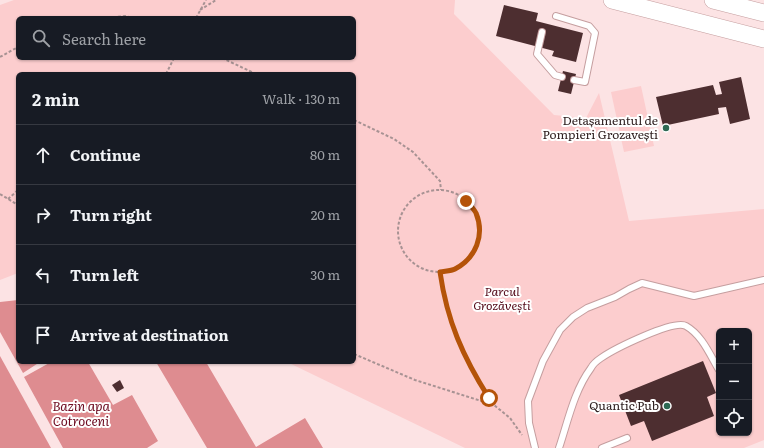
<!DOCTYPE html>
<meta charset="utf-8">
<style>
:root{--surface:#171b24;--page:#242831;--text:#f1f3f6;--muted:#9ea1a6;--line:#363941}
body{margin:0;font-family:Literata,serif;background:var(--page);color:var(--text)}
.controls{position:absolute;right:12px;bottom:12px;display:grid;overflow:hidden;border-radius:6px;box-shadow:0 1px 3px #0004}
.controls button{width:36px;height:36px;display:grid;place-items:center;padding:0;border:0;border-bottom:1px solid var(--line);background:var(--surface);color:var(--text);font:20px sans-serif}
.stop{position:absolute;width:12px;height:12px;margin:-9px;border:3px solid #b45309;border-radius:50%;background:#fff}
.stop.end{background:#b45309;border-color:#fff;box-shadow:0 1px 4px #0008}
.list{margin:0;padding:0;list-style:none}
h2{display:flex;justify-content:space-between;align-items:center;height:52px;margin:0;padding:0 16px;font-size:17px}
h2 small{font-size:13px;font-weight:400;color:var(--muted)}
.list li{display:grid;grid-template-columns:26px 1fr auto;gap:12px;align-items:center;box-sizing:border-box;height:60px;padding:0 16px;border-top:1px solid var(--line)}
.list b{display:block;font-size:15px;white-space:nowrap}
.list em{font-size:13px;font-style:normal;color:var(--muted)}
.icon{flex:none;width:22px;height:22px;fill:none;stroke:currentColor;stroke-width:2;stroke-linecap:round;stroke-linejoin:round}
.map{position:relative;flex:none;width:764px;height:448px;overflow:hidden}
.search{position:absolute;background:var(--surface);box-shadow:0 1px 3px #0004;left:16px;top:16px;width:340px;height:44px;display:flex;align-items:center;gap:10px;box-sizing:border-box;padding:0 14px;border-radius:6px;color:var(--muted);font-size:15px}
.panel{position:absolute;background:var(--surface);box-shadow:0 1px 3px #0004;left:16px;top:72px;width:340px;height:292px;border-radius:6px}
.map>svg:first-child{display:block}
.green{fill:#fccdce;fill-rule:evenodd}
.water{fill:#de8c90}
.building{fill:#4d2e30}
.lines{fill:none;stroke-linecap:round;stroke-linejoin:round}
.lane-casing{stroke:#c59e9f;stroke-width:8}
.secondary-casing{stroke:#c59e9f;stroke-width:18}
.path{stroke:#a79293;stroke-width:2;stroke-dasharray:3 2;stroke-linecap:butt}
.lane{stroke:#fff;stroke-width:6}
.secondary{stroke:#fff;stroke-width:17}
.route{stroke:#b45309;stroke-width:5}
.poi-dot{fill:#2d6953;stroke:#fff;stroke-width:1.5}
.labels{text-anchor:middle;stroke-width:4;stroke-linejoin:round;paint-order:stroke}
.poi-label{font-size:12px;fill:#2f2020;stroke:#fff;text-anchor:end}
.park-label{font-size:12px;font-style:italic;fill:#530918;stroke:#fff}
.water-label{font-size:13px;font-style:italic;fill:#6d0a20;stroke:#fff}
</style>
<div class="map">
<svg width="764" height="448" viewBox="0 0 764 448">
<rect width="100%" height="100%" fill="#fce3e4"/>
<!-- green -->
<g class="green">
<path d="M14 0H455L454 14 554 115 586 118 599 93 629 221 764 209V440L744 448H465L287 362H354V74H18V273L0 280V5ZM18 18H354V58H18ZM719 331H749V433H719Z"/>
<polygon points="641,86 654,146 624,152 611,92"/>
</g>
<!-- water -->
<g class="water">
<polygon points="18,300 18,362 40,362 23,373 0,332 0,302"/>
<polygon points="0,356 51,448 0,448"/>
<polygon points="51,362 88,362 113,405 132,395 158,441 147,448 63,448 24,377"/>
<polygon points="156,362 206,362 256,447 305,418 323,448 207,448"/>
</g>
<!-- building -->
<g class="building">
<polygon points="504,5 538,13 536,21 583,33 576,62 552,56 554,51 496,36"/>
<polygon points="563,71 576,74 571,94 558,91"/>
<polygon points="741,77 750,119 730,124 726,107 718,108 719,114 663,126 656,97 713,85 716,95 722,94 719,82"/>
<polygon points="703,361 716,393 707,397 714,416 652,441 644,421 631,426 619,395"/>
<polygon points="120,380 124,388 117,392 112,385"/>
</g>
<g class="lines">
<defs>
<g id="lane">
<polyline points="556,16 589,26 595,33 585,82 574,80"/>
<polyline points="542,32 537,54 555,75 562,77"/>
<polyline points="535,448 529,423 528,401 543,361 560,330 573,317 587,308 615,297 629,289 642,283 694,296 764,280"/>
<path d="M559 448C568 421 574 391 591 368 593 364 598 360 601 358 614 349 674 319 686 326 702 335 710 355 719 370"/>
<polyline points="602,448 627,438"/>
</g>
<g id="secondary">
<polyline points="612,0 764,39"/>
<polyline points="713,0 764,13"/>
</g>
</defs>
<!-- lane casing -->
<use href="#lane" class="lane-casing"/>
<!-- secondary casing -->
<use href="#secondary" class="secondary-casing"/>
<!-- path -->
<g class="path">
<polyline points="200,10 216,0"/>
<polyline points="108,18 125,16 133,18"/>
<polyline points="196,18 206,0"/>
<polyline points="0,57 18,47"/>
<polyline points="222,58 256,74"/>
<polyline points="166,74 174,58"/>
<polyline points="354,120 394,139 413,152 440,181 441,190"/>
<circle cx="439" cy="231" r="41"/>
<polyline points="0,194 18,205"/>
<polyline points="8,199 18,190"/>
<path d="M440 272C447 320 465 365 494 405"/>
<polyline points="354,354 415,380 494,405 510,418 522,435"/>
</g>
<!-- lane -->
<use href="#lane" class="lane"/>
<!-- secondary -->
<use href="#secondary" class="secondary"/>
</g>
<g class="lines">
<!-- route -->
<path class="route" d="M466 201C470 205 474 209 476 213 485 235 476 258 455 269 451 271 445 271 440 272 447 321 463 357 489 398"/>
</g>
<!-- markers -->
<g class="poi-dot">
<circle cx="666" cy="128" r="4"/>
<circle cx="667" cy="406" r="4"/>
</g>
<g class="labels">
<!-- poi labels -->
<g class="poi-label">
<text x="658" y="125">Detașamentul de<tspan x="658" dy="14">Pompieri Grozavești</tspan></text>
<text x="659" y="410">Quantic Pub</text>
</g>
<!-- park labels -->
<g class="park-label">
<text x="502" y="296">Parcul<tspan x="502" dy="14">Grozăvești</tspan></text>
</g>
<!-- water labels -->
<g class="water-label">
<text x="81" y="411">Bazin apa<tspan x="81" dy="15">Cotroceni</tspan></text>
</g>
</g>
</svg>
<div class="controls">
<button>+</button>
<button>−</button>
<button><svg class="icon" aria-label="locate" viewBox="0 0 24 24"><circle cx="12" cy="12" r="6"/><path d="M12 2v4M12 18v4M2 12h4M18 12h4"/></svg></button>
</div>
<div class="stop" style="left:489px;top:398px"></div>
<div class="stop end" style="left:466px;top:201px"></div>
<div class="search"><svg class="icon" aria-label="search" viewBox="0 0 24 24"><circle cx="10" cy="10" r="6"/><path d="M15 15l6 6"/></svg>Search here</div>
<section class="panel">
<h2>2 min<small>Walk · 130 m</small></h2>
<ul class="list">
<li><svg class="icon" aria-label="ahead" viewBox="0 0 24 24"><path d="M12 20V5M6 11l6-6 6 6"/></svg><div><b>Continue</b></div><em>80 m</em></li>
<li><svg class="icon" aria-label="right" viewBox="0 0 24 24"><path d="M7 20v-9h11M14 6l5 5-5 5"/></svg><div><b>Turn right</b></div><em>20 m</em></li>
<li><svg class="icon" aria-label="left" viewBox="0 0 24 24"><path d="M17 20v-9H6M10 6l-5 5 5 5"/></svg><div><b>Turn left</b></div><em>30 m</em></li>
<li><svg class="icon" aria-label="arrive" viewBox="0 0 24 24"><path d="M6 21V4h12l-3 4 3 4H6"/></svg><div><b>Arrive at destination</b></div></li>
</ul>
</section>
</div>
